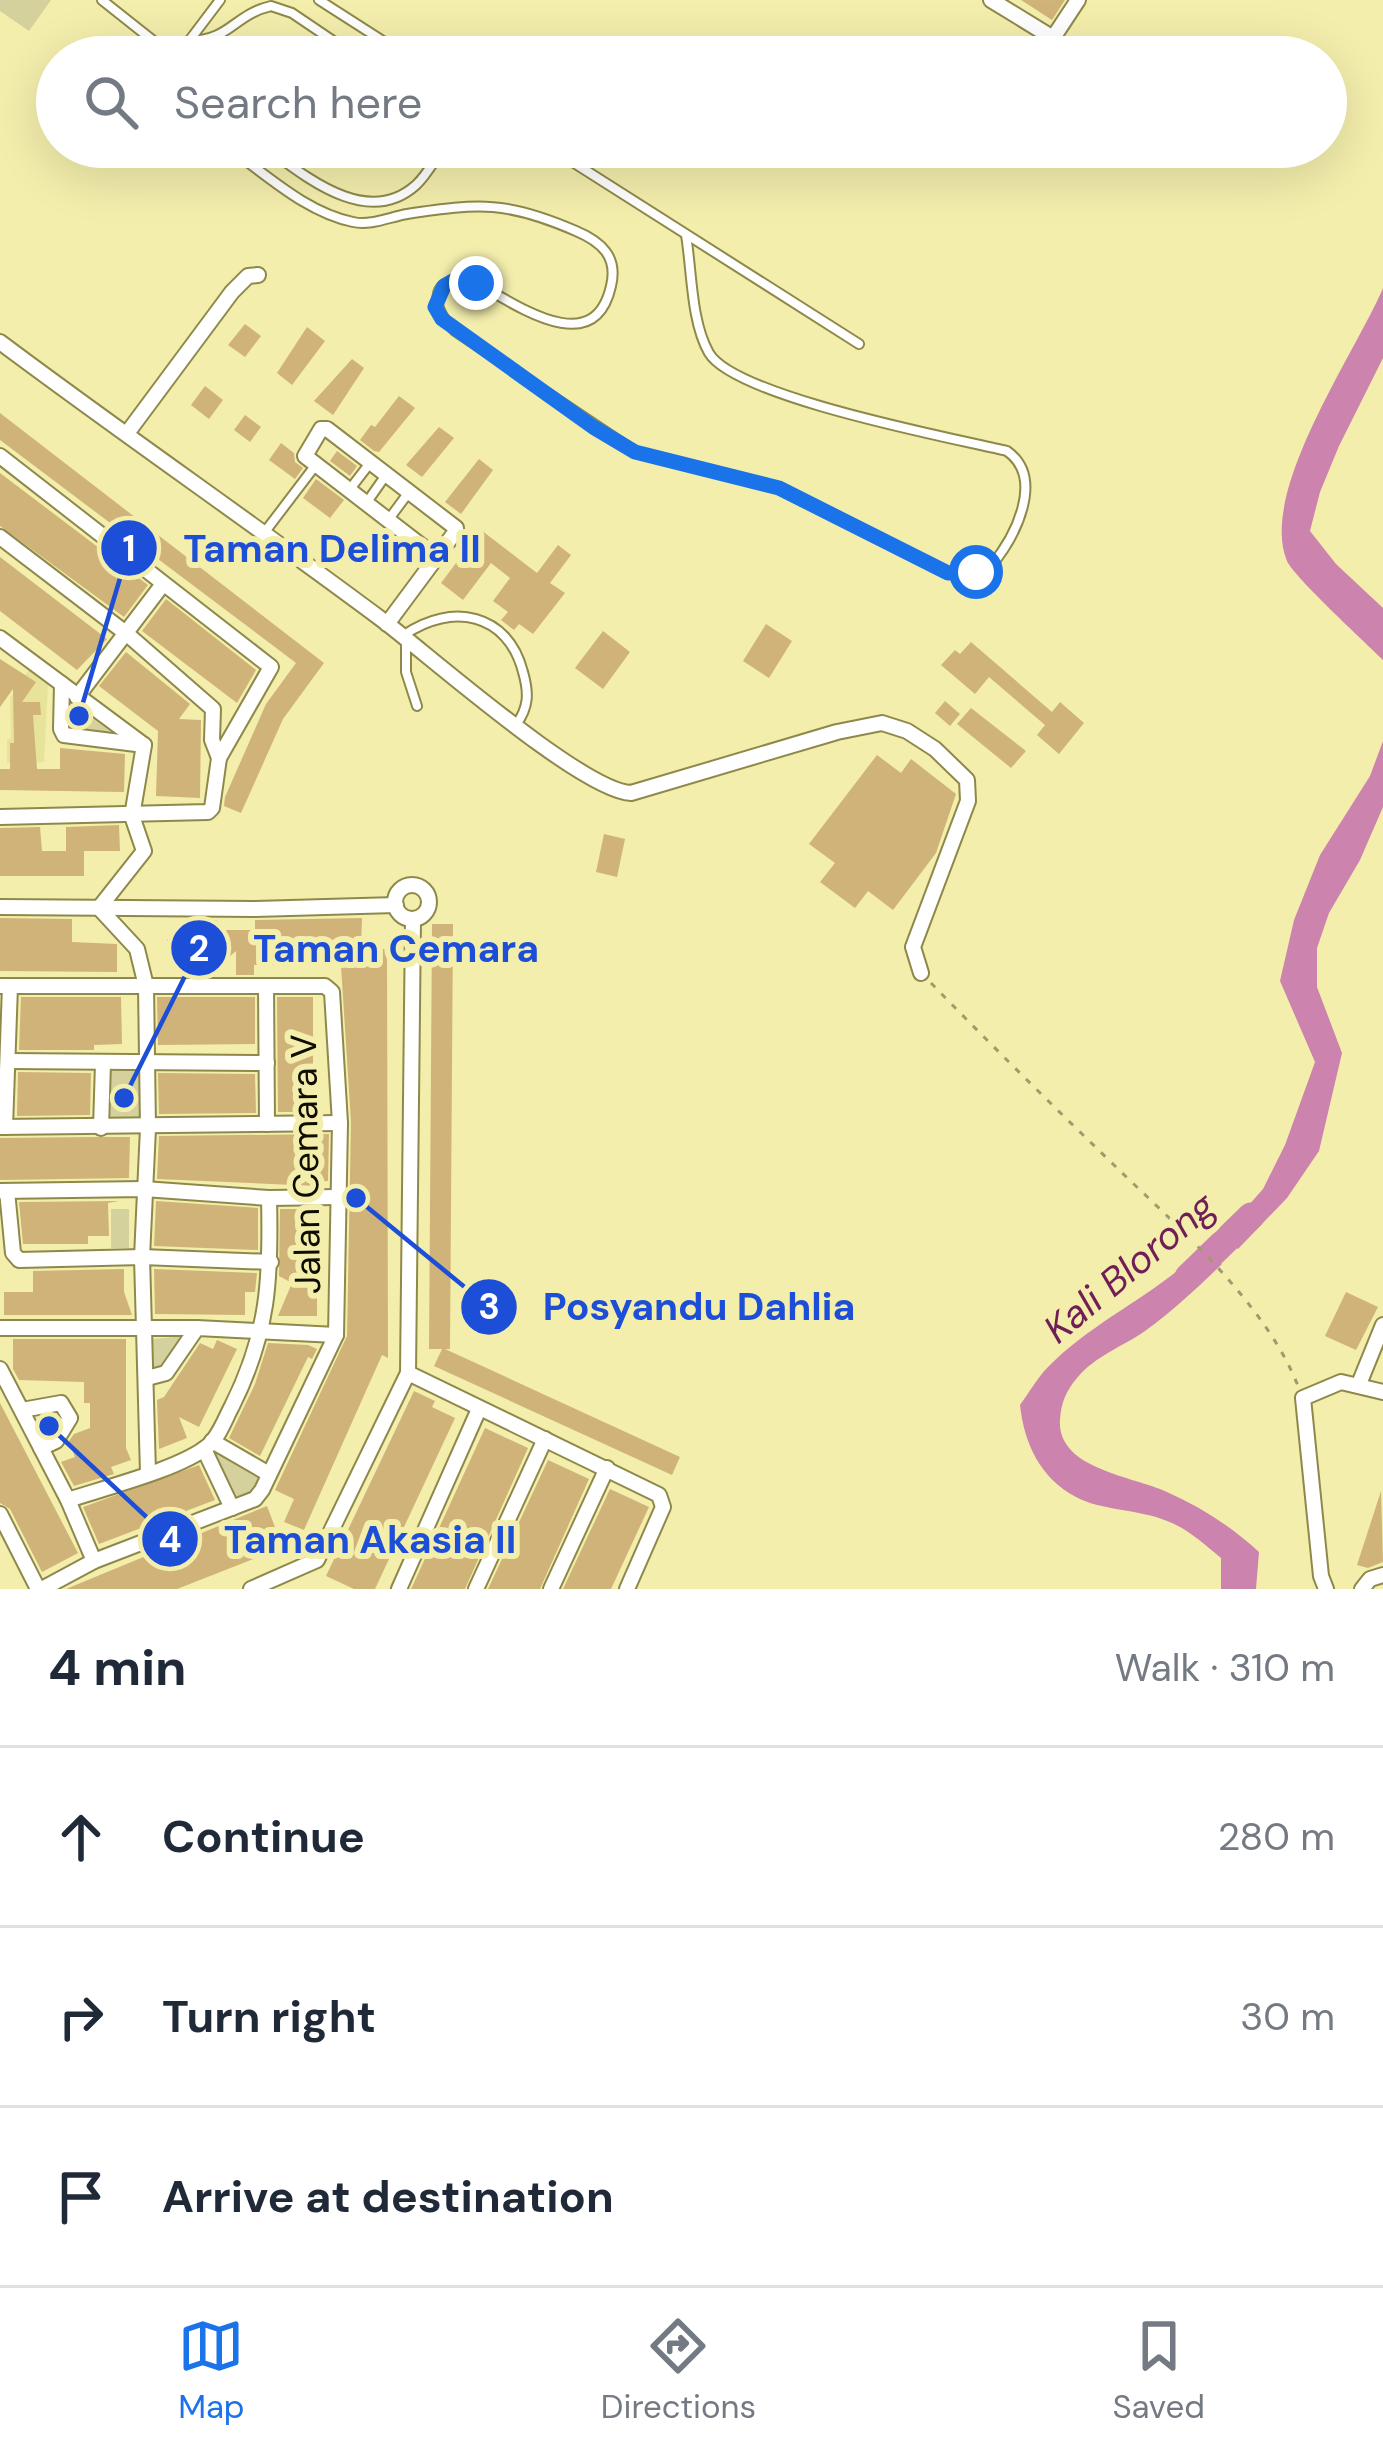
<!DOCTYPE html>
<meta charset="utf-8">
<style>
:root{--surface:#fff;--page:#f2f2f3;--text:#1f2937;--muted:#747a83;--line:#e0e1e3;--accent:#1a73e8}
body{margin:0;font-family:"DM Sans",sans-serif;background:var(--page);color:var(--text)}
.stop{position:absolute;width:36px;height:36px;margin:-27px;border:9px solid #1a73e8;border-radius:50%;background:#fff}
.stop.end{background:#1a73e8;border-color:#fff;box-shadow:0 3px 12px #0008}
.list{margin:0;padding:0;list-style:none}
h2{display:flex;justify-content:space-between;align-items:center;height:156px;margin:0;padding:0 48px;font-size:51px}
h2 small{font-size:39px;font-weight:400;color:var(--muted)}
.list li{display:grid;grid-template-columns:78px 1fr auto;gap:36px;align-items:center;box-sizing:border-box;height:180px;padding:0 48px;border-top:3px solid var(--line)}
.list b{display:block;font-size:45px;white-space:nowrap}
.list em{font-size:39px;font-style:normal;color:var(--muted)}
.icon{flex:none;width:66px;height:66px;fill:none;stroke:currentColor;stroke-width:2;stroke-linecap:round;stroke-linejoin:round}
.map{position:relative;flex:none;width:1383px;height:1589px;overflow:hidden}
.search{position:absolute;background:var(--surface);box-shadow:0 12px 48px #0002;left:36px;right:36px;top:36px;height:132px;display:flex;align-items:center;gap:30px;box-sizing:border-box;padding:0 42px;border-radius:66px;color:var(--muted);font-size:45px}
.sheet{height:696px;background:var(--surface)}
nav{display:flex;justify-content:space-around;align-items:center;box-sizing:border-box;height:168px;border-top:3px solid var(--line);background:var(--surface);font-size:33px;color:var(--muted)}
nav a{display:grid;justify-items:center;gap:6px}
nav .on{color:var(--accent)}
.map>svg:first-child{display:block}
.built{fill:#e8e39a}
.green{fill:#d5d19d}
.water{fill:#cc84ae}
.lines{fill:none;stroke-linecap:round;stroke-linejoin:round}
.river{stroke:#cc84ae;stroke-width:27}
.building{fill:#d0b378}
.service-casing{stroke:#8e894a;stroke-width:12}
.minor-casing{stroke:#8e894a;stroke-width:18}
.path{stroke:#9f9b6d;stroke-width:3;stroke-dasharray:6 9;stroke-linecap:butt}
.service{stroke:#fff;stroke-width:8}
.minor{stroke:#fff;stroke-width:14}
.route{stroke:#1a73e8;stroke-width:15}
.labels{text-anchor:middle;stroke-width:12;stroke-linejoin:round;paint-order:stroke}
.street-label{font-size:36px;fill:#0f0d00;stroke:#f3eeac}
.water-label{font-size:39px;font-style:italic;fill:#721e56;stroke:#f3eeac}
.leader{fill:none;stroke:#1d4ed8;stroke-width:4.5}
.callout-dot{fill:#1d4ed8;stroke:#f3eeac;stroke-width:4.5}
.mark-label{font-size:36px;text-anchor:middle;font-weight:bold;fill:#fff}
.callout-label{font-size:39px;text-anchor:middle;font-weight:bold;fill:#1d4ed8;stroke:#f3eeac;stroke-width:12;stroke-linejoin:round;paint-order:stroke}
</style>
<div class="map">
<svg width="1383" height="1589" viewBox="0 0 1383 1589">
<rect width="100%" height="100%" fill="#f3eeac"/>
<!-- built -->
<polygon class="built" points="30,668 48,684 44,762 7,763 7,740 11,738 10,698"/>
<!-- green -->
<g class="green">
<polygon points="0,0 51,0 29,31 0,11"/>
<polygon points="68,700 112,733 68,731"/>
<polygon points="139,1068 140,1127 110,1127 109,1069"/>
<rect x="111" y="1209" width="18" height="39"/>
<polygon points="185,1336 165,1370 152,1373 152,1339"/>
<polygon points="218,1451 260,1476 255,1490 229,1499 210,1459"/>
</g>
<!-- water -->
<g class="water">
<path d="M1383 288V358L1339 446 1320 492 1310 531 1336 564 1383 608V660C1366 643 1294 577 1287 561 1258 492 1356 352 1383 288Z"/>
<polygon points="1383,741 1383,807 1360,860 1329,913 1317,948 1317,987 1342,1053 1319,1151 1287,1198 1238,1249 1223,1234 1263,1189 1285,1145 1315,1062 1280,981 1294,920 1320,855 1370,776"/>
<path d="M1204 1247 1222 1264C1198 1287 1173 1311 1145 1331 1122 1347 1095 1356 1077 1378 1066 1391 1061 1403 1060 1420 1057 1469 1132 1476 1167 1492 1201 1507 1232 1527 1259 1552L1256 1589H1221V1558C1204 1544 1188 1529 1167 1521 1139 1509 1102 1511 1076 1497 1040 1478 1024 1443 1020 1405 1029 1393 1037 1378 1048 1367 1094 1320 1158 1294 1204 1247Z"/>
</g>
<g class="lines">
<!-- river -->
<polyline class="river" points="1188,1277 1251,1216"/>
</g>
<!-- building -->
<g class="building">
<polygon points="1021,0 1065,0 1052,20"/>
<polygon points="245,324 261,336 245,357 228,345"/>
<polygon points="307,327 325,341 292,385 277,373"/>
<polygon points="352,359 364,368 333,415 314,401"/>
<polygon points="205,386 223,400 209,419 191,405"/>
<polygon points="399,396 415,408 379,452 374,451 360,440 371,425 375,427"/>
<polygon points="0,413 324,663 283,719 241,813 224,806 225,797 266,704 296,663 0,440"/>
<polygon points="245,415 261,427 250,442 234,430"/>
<polygon points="439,427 454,438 422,477 406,465"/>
<polygon points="281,443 294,453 295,462 303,468 295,479 269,460"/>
<polygon points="337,451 357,466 350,476 330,461"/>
<polygon points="479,459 493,470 461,514 445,502"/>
<polygon points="0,473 148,585 124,617 0,526"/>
<polygon points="316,479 344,500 330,518 303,498"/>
<polygon points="481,530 537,573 558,545 571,555 550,583 565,593 533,634 519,624 514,630 501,620 508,612 493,601 510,578 491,563 463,600 441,583"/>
<polygon points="0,557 107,639 77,670 0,611"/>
<polygon points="166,599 256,670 237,703 142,631"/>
<polygon points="766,624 792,641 769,678 743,661"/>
<polygon points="603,631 630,652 603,689 575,668"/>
<polygon points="971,642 1052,712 1060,702 1084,723 1059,754 1037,735 1045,725 989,677 975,694 941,665 955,650 960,654"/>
<polygon points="126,652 190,704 179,719 201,720 200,798 156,796 158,731 99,686"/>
<polygon points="0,659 36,682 22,702 40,702 41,715 33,715 37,769 60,769 60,748 125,754 124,792 0,790 0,769 10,769 10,743 14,743 13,689 0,707"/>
<polygon points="945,701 960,714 950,726 935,713"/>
<polygon points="971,708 1026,751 1011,768 957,724"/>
<polygon points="877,755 901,773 911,759 956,794 936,853 893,910 868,891 855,908 820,882 835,863 809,844"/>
<polygon points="119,825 120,851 84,851 84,876 0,876 0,828 40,827 42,851 66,851 66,827"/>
<polygon points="604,834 625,839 617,877 596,872"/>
<polygon points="0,918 72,919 72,942 117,944 117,972 0,971"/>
<polygon points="362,918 361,949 387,949 388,1358 382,1355 304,1530 284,1522 294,1499 275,1490 347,1336 351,1122 341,966 254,965 254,975 236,975 236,951 209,975 198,975 167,940 190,920 216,920 225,930 255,930 255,920"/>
<polygon points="432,924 453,924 450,1349 445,1349 680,1457 672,1475 434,1366 442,1349 429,1349"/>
<polygon points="21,997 121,997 122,1044 94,1045 94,1050 19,1050"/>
<polygon points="157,997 255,997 255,1044 158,1045"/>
<polygon points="277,997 313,997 313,1112 278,1112"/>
<polygon points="18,1072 91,1073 90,1115 17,1116"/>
<polygon points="158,1073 255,1074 256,1113 159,1114"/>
<polygon points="329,1134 328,1181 317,1182 317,1186 157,1179 159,1136"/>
<polygon points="95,1137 130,1137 129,1178 0,1180 0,1138"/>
<polygon points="119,1201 108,1203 109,1236 88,1236 88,1244 23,1244 19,1202"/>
<polygon points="156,1201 258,1208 258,1250 154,1246"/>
<polygon points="280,1209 317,1209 317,1316 278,1316 292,1283 279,1276"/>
<polygon points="124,1269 124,1292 132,1315 4,1315 4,1292 33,1292 33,1271"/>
<polygon points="154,1269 257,1273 255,1292 245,1292 245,1315 155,1314"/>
<polygon points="1346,1292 1378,1307 1356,1350 1325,1336"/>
<polygon points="13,1339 126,1339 126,1448 131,1460 111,1467 114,1474 74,1486 61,1462 75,1457 69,1441 74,1434 90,1428 90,1403 84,1403 84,1382 19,1380 13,1369"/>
<polygon points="217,1340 237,1349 199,1427 179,1417 187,1438 159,1449 157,1400 164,1397 200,1343 213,1349"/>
<polygon points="268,1343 308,1345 317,1349 312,1359 308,1357 260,1456 229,1438 255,1384"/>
<polygon points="414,1391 435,1401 432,1407 455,1418 375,1589 354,1589 326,1576"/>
<polygon points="0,1403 78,1553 42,1572 10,1509 0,1503"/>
<polygon points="485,1428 528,1448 465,1589 411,1589"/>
<polygon points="548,1460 589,1479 540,1589 488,1589"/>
<polygon points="199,1465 215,1500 99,1544 83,1507"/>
<polygon points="610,1489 649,1507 611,1589 563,1589"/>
<polygon points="1381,1491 1383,1562 1368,1568 1357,1565"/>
<polygon points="267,1506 278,1535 282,1528 289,1545 177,1589 66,1589"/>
</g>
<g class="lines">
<defs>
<g id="service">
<polyline points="102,0 170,54"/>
<polyline points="319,0 408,57"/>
<path d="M189 41C231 40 233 15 271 6L292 13 357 57"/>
<polyline points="169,55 189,41 220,0"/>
<path d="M227 147C266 174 305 212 353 222 370 226 390 217 407 214 480 203 507 201 576 231 602 242 618 257 611 286 593 366 506 297 467 278 426 280 433 309 455 331L636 452 780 489 948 573 967 575 991 566C1016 536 1045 478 1007 451 952 438 735 397 709 353 691 322 692 271 686 235"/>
<path d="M265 147C305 176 367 229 416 185 427 175 435 159 444 147"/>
<polyline points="549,147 859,344"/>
<polyline points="350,489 370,463"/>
<polyline points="367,502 386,475"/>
<polyline points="389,519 409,492"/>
<polyline points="264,533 315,466"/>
<path d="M404 635C452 602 508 613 523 672 529 693 529 707 516 725"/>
<polyline points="406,641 406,672 417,706"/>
</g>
<g id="minor">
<polyline points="991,0 1053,38 1078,0"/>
<path d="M0 342C127 437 258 527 385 622 432 658 583 791 631 793L837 732 882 723 907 731 935 749 967 780 968 801 913 947 921 973"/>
<polyline points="128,432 232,292 248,276 258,275"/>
<polyline points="0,456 271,667 219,758 212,808 208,812 0,817"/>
<polyline points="0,537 127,634 213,709 212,740 219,758"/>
<polyline points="387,624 456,531 456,528 327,429 321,429 305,456 436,557"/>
<polyline points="0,638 144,745 132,816 144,851 99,908 137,949 146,986 148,1128 142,1257 148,1473"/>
<polyline points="62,684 61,729 64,735 144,745"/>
<polyline points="77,697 163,584"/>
<circle cx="412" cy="902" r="17"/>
<polyline points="0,907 255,909 396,905"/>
<polyline points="0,986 325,986 332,992 340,1123 336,1335 262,1490 255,1499 94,1561 42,1589"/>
<polyline points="266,986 267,1124"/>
<polyline points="8,1061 267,1063"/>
<polyline points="0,1127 340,1123"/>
<polyline points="5,1127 10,986"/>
<polyline points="101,1128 103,1063"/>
<polyline points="0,1191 144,1189 269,1198 338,1197"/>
<polyline points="7,1191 13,1253 19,1260 142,1257 271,1262"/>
<polyline points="0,1328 197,1328 336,1335"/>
<polyline points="0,1369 68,1500 94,1561"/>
<polyline points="408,1373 659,1495 663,1507 627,1589"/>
<polyline points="147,1378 166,1373 197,1328"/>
<polyline points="1359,1384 1383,1325"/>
<polyline points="22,1410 61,1403 70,1418 56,1441 41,1448"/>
<polyline points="212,1441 269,1474"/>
<polyline points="204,1449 232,1508"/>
<path d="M68 1500C104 1488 180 1469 208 1446 219 1437 225 1419 232 1406 269 1332 271 1278 269 1198"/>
<polyline points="0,1514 38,1589"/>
<polyline points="251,1589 317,1560 408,1373 413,919"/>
<polyline points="399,1589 479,1409"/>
<polyline points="476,1589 545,1439"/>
<polyline points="551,1589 607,1468"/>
<polyline points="1326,1589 1321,1576 1303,1398 1341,1382 1383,1392"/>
<polyline points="1362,1589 1370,1579 1383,1575"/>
</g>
</defs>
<!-- service casing -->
<use href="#service" class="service-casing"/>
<!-- minor casing -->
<use href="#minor" class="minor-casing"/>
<!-- path -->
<path class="path" d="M931 983C991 1045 1053 1106 1115 1166 1178 1227 1266 1304 1298 1386"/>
<!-- service -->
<use href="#service" class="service"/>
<!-- minor -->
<use href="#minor" class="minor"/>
</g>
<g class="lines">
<!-- route -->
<polyline class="route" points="476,283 458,278 444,286 435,307 442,319 593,427 635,452 779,488 948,573 976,572"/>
</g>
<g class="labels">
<!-- street labels -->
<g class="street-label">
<text transform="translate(305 1164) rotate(-91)" y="13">Jalan Cemara V</text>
</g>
<!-- water labels -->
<g class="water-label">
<text transform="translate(1129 1267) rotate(-40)" y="14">Kali Blorong</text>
</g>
</g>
<!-- callouts -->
<path class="leader" d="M79 716L129 548M124 1098L199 948M356 1198L489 1307M49 1426L170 1539"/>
<g class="callout-dot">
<circle cx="79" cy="716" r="12"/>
<circle cx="124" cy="1098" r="12"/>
<circle cx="356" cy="1198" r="12"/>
<circle cx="49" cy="1426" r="12"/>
<circle cx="129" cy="548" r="30"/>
<circle cx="199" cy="948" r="30"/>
<circle cx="489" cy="1307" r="30"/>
<circle cx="170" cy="1539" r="30"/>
</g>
<g class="mark-label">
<text x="129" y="561">1</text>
<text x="199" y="961">2</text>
<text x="489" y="1319">3</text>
<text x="170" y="1552">4</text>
</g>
<g class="callout-label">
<text x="332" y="562">Taman Delima II</text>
<text x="396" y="962">Taman Cemara</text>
<text x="699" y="1320">Posyandu Dahlia</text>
<text x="370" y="1553">Taman Akasia II</text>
</g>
</svg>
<div class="stop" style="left:976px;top:572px"></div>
<div class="stop end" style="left:476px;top:283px"></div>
<div class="search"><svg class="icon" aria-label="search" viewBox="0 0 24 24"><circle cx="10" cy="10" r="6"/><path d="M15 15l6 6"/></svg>Search here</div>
</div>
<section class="sheet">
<h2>4 min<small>Walk · 310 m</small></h2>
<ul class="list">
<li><svg class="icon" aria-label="ahead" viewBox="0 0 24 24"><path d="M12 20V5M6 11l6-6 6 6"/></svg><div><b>Continue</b></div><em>280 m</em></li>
<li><svg class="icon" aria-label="right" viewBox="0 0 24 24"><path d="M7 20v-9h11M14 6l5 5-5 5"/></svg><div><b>Turn right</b></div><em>30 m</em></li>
<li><svg class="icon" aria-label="arrive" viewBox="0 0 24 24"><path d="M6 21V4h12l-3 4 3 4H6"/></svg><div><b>Arrive at destination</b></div></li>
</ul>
</section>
<nav>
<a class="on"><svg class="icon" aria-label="map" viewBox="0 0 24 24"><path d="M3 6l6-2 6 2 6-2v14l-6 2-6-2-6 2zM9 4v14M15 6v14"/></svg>Map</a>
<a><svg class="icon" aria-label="directions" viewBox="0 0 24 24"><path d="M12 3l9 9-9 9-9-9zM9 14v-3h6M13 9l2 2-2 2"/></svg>Directions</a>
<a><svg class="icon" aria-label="saved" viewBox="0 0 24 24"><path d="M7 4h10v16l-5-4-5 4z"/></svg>Saved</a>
</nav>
